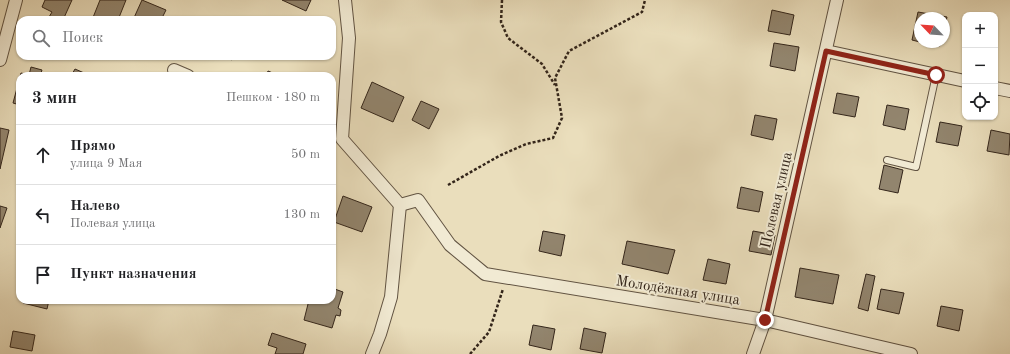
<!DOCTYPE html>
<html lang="ru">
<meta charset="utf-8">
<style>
:root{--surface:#fff;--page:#f6f6f6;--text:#202124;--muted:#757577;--line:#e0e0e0}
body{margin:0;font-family:"Old Standard TT",serif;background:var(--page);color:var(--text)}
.controls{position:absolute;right:12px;top:12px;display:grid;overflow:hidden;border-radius:8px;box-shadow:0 1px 3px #0004}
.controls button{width:36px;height:36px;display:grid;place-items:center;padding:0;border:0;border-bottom:1px solid var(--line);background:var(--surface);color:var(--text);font:20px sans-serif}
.compass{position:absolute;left:914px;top:12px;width:36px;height:36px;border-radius:50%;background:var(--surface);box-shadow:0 1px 3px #0004;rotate:295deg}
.stop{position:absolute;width:12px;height:12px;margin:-9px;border:3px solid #8f2418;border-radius:50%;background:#fff}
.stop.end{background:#8f2418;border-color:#fff;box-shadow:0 1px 4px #0008}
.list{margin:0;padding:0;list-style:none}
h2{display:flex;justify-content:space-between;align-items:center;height:52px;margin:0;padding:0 16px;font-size:17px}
h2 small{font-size:13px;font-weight:400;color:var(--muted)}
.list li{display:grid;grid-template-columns:26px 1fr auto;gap:12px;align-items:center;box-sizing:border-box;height:60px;padding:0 16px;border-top:1px solid var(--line)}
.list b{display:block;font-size:15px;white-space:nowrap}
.list p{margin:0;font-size:13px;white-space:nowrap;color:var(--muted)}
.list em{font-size:13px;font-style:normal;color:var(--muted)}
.icon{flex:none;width:22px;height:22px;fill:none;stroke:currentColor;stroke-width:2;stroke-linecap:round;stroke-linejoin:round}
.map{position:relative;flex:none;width:1010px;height:354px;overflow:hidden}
.search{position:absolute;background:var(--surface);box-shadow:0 1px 3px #0004;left:16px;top:16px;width:320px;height:44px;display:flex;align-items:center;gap:10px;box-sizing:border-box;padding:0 14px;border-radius:12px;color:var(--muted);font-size:15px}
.panel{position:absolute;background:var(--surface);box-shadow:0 1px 3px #0004;left:16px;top:72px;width:320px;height:232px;border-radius:12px}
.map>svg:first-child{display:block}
.building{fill:#92856e;stroke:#33251a}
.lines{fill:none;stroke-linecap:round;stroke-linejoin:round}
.service-casing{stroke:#615342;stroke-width:8}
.minor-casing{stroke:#615342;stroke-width:14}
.path{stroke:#33251a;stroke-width:2.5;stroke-dasharray:3 2;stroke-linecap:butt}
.service{stroke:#f1ead3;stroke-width:6}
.minor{stroke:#f1ead3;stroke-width:12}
.route{stroke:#8f2418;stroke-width:5}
.labels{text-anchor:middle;stroke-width:4;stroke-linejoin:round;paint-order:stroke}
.street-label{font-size:15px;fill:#33251a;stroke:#f1ead3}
</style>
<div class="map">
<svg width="1010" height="354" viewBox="0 0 1010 354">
<rect width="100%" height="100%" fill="#eadebc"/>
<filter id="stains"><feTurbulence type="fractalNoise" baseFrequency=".005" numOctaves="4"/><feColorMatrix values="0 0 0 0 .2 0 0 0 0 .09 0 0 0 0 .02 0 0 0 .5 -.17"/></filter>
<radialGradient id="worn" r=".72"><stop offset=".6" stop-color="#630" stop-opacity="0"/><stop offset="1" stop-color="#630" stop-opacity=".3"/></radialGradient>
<!-- building -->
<g class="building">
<polygon points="45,0 72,0 63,20 57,20 49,17 52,12 42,7"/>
<polygon points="100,0 126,0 118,20 92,20"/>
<polygon points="142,0 166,10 161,20 133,20"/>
<polygon points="282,0 311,0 306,11"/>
<polygon points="772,10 794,15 790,35 768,31"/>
<polygon points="918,12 947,17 944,29 944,18 920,18 920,42 912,40"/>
<polygon points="921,42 941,42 940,46"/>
<polygon points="774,43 799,47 795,71 770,66"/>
<polygon points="226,56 235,56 232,60"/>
<polygon points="31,67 42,70 40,76 20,76 21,73 29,75"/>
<polygon points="75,69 91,76 71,76"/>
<polygon points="268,71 280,76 266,76"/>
<polygon points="20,77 20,111 18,111 20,105 13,103"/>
<polygon points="372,82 404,97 393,122 361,108"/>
<polygon points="837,93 859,97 855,117 833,113"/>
<polygon points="421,101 439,109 429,129 412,120"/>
<polygon points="887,105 909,109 905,130 883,125"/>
<polygon points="755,115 777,119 773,140 751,135"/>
<polygon points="940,122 962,126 958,146 936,142"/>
<polygon points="0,128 9,130 0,169"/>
<polygon points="991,130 1010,134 1009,155 987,151"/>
<polygon points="884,165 903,170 898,193 879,189"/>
<polygon points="741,187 763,192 759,212 737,208"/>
<polygon points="343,196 372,207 362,232 334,222"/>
<polygon points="0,206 7,208 0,228"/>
<polygon points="543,231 565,235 561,256 539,251"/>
<polygon points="753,231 775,235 771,255 749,251"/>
<polygon points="627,241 675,250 668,274 622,264"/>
<polygon points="708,259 730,264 726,284 703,280"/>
<polygon points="800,268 839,275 833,304 795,297"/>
<polygon points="866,274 875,276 868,311 858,308"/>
<polygon points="332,288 343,292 338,308 341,310 340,316 336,315 332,328 304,320 309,300 332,300"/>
<polygon points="881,289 904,293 899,314 877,309"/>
<polygon points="24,300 49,300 47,309 23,303"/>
<polygon points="941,306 963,310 959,331 937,326"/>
<polygon points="533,325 555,329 551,350 529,345"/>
<polygon points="584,328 606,333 602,353 580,349"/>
<polygon points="13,331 35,335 32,351 10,347"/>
<polygon points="272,333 306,344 303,354 275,354 277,348 268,345"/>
</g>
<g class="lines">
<defs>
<polyline id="service" points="887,160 916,167 936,75"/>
<g id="minor">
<polyline points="345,0 349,38 342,139 400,205 418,200 450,245 485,274 765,320 911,354"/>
<polyline points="826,51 965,81"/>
<polyline points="0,60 16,0"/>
<polyline points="174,70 188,76"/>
<polyline points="995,88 1010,91"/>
<polyline points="372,354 380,334 391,297 400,205"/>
<polyline points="753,354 765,320 837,0"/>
</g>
</defs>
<!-- service casing -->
<use href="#service" class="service-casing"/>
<!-- minor casing -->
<use href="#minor" class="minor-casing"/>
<!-- path -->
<g class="path">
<polyline points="502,0 501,22 508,38 542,64 555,85"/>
<polyline points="448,185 499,156 526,144 553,138 562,118 555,78 569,51 642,12 645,0"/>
<polyline points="470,354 489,332 503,289"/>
</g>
<!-- service -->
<use href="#service" class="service"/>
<!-- minor -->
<use href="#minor" class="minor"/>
</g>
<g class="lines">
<!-- route -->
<polyline class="route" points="765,320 826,51 936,75"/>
</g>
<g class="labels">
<!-- street labels -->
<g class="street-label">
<text transform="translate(776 200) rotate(-77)" y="5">Полевая улица</text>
<text transform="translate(678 290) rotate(9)" y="5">Молодёжная улица</text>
</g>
</g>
<rect width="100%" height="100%" filter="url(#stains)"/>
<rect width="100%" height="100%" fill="url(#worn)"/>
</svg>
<div class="controls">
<button>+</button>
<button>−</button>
<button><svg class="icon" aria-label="locate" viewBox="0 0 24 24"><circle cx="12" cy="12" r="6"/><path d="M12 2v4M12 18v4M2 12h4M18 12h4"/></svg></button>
</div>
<svg class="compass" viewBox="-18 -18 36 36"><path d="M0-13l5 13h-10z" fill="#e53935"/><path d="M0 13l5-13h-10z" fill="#757577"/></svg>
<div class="stop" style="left:936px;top:75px"></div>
<div class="stop end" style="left:765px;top:320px"></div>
<div class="search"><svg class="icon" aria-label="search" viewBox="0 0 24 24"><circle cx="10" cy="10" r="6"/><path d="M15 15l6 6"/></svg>Поиск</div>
<section class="panel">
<h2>3 мин<small>Пешком · 180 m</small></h2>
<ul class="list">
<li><svg class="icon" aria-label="ahead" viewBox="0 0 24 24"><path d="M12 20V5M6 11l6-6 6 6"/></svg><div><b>Прямо</b><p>улица 9 Мая</p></div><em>50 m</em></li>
<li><svg class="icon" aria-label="left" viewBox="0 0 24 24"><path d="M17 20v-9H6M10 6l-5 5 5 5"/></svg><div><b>Налево</b><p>Полевая улица</p></div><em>130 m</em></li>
<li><svg class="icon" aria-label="arrive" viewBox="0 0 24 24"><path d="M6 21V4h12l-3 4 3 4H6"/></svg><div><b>Пункт назначения</b></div></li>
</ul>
</section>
</div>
